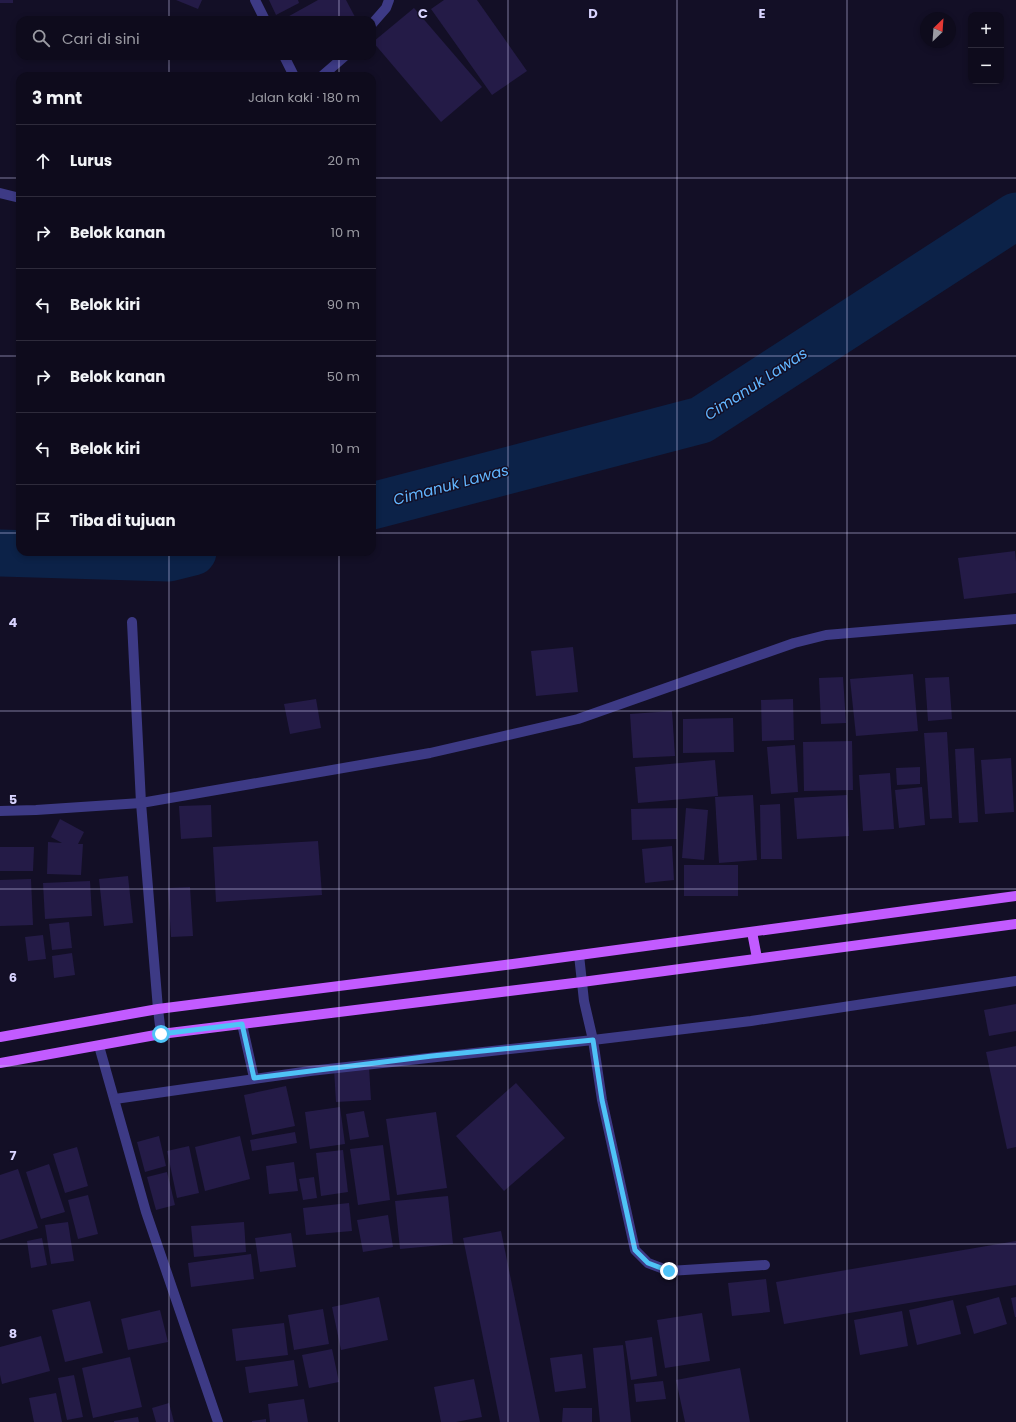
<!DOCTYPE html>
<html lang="id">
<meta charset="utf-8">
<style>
:root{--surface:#0e0b1c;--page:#171425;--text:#f1f3f6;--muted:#9b9ba3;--line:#2e2b3b}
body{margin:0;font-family:Poppins,sans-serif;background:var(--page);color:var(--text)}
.controls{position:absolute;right:12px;top:12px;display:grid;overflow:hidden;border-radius:8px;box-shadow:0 2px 6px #0003}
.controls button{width:36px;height:36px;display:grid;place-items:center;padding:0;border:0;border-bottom:1px solid var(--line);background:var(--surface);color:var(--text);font:20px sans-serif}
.compass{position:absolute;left:920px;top:12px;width:36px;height:36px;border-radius:50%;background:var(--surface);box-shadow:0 2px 6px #0003;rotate:25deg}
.stop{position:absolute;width:12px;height:12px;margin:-9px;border:3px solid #4fc3f7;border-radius:50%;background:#fff}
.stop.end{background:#4fc3f7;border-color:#fff;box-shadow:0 1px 4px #0008}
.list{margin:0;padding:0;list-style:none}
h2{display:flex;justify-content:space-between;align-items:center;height:52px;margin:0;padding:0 16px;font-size:17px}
h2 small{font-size:13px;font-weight:400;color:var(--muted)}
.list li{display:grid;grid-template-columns:26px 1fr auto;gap:12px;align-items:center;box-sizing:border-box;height:72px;padding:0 16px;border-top:1px solid var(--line)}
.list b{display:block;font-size:15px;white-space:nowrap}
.list em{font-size:13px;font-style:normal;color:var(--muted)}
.icon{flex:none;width:22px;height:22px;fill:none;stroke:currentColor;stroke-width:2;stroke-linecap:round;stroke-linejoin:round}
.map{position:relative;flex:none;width:1016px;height:1422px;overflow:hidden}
.search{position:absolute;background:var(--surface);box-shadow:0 2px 6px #0003;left:16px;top:16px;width:360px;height:44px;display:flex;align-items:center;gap:10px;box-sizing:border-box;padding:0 14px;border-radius:12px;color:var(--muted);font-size:15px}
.panel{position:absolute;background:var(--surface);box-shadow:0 2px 6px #0003;left:16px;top:72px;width:360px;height:484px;border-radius:12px}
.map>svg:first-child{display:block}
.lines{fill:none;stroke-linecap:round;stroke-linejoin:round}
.river{stroke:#0c2248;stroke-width:47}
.building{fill:#241b47}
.minor{stroke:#3d3a85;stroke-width:10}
.major{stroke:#c25bff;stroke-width:10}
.route{stroke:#4fc3f7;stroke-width:5}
.grid{fill:none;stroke:#d9d4ff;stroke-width:1;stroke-opacity:0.55}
.labels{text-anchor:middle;stroke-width:3;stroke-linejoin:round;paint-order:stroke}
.water-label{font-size:15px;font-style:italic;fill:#62b6ff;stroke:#130f26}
.grid-label{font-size:13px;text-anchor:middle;font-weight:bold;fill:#d9d4ff;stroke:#130f26;stroke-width:3;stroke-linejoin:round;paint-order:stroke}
</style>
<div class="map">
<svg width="1016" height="1422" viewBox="0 0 1016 1422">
<rect width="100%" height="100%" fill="#130f26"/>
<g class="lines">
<!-- river -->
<g class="river">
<polyline points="372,506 701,420 1016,216"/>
<polyline points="0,553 169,558 193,552"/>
</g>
</g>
<!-- building -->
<g class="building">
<rect x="0" y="0" width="13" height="3"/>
<polygon points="176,0 202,0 198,9"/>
<polygon points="269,0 298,0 299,3 276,15"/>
<polygon points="318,0 346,0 355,17 350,20 282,20"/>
<polygon points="444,0 477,0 527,71 492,95 431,9"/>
<polygon points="414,8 482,87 441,122 373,42"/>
<polygon points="1015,551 1016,562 1016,593 964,599 958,558"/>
<polygon points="573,647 578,692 536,696 531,651"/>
<polygon points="913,674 918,731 856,736 850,679"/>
<polygon points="843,677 846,723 821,724 819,678"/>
<polygon points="949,677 952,719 928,721 925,678"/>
<polygon points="316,699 321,728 290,734 284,704"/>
<polygon points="793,699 794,740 762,741 761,700"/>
<polygon points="672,711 675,756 633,758 630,714"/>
<polygon points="733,718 734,752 683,753 683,719"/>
<polygon points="947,732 952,818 930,819 924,733"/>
<polygon points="852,741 853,790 804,791 803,742"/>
<polygon points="795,745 798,792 771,794 767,747"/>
<polygon points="974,748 978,822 959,823 955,749"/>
<polygon points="1011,758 1014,812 985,814 981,760"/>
<polygon points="715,760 718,796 638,803 635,767"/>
<polygon points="920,767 920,784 897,785 896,768"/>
<polygon points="890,773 894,829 863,831 859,775"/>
<polygon points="922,787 925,825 899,828 895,790"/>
<polygon points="753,795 757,860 719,863 715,797"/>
<polygon points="847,795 849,836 797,839 794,798"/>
<polygon points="780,804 782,859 761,859 760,805"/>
<polygon points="211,805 212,837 181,839 179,806"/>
<polygon points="677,808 677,839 632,840 631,809"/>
<polygon points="686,808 708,810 704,860 682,858"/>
<polygon points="60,819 84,832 78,844 83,844 81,875 47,874 48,842 62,843 51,837"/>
<polygon points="318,841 322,895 216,902 213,847"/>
<polygon points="672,846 674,880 645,883 642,849"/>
<polygon points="0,847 34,847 33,871 0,871"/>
<rect x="684" y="865" width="54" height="31"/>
<polygon points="128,876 133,923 104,926 99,879"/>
<polygon points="31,879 33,925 0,926 0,880"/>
<polygon points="90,881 92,916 45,919 43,883"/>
<polygon points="190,887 193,936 171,937 168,888"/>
<polygon points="69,922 72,948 52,950 49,924"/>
<polygon points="43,935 46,959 28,961 25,937"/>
<polygon points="72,953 75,975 54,978 52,956"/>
<polygon points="1016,1004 1016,1031 989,1036 984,1010"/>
<polygon points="1016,1046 1016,1147 1007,1149 986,1052"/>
<polygon points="369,1067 371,1100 336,1102 334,1069"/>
<polygon points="516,1083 565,1138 504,1191 456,1136"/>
<polygon points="286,1086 295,1126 252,1135 244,1095"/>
<polygon points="340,1107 345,1144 310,1149 305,1112"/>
<polygon points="364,1111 369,1137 350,1140 346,1114"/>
<polygon points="436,1112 447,1188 397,1195 386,1119"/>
<polygon points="295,1132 297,1143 252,1151 250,1140"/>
<polygon points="159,1136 166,1166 145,1172 137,1142"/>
<polygon points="240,1136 250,1179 205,1191 195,1147"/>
<polygon points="383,1145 390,1200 358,1205 350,1149"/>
<polygon points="189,1146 199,1193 177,1198 167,1151"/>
<polygon points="77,1147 88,1186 65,1193 53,1154"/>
<polygon points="343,1150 348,1192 321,1196 316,1153"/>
<polygon points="294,1162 298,1191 269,1194 266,1166"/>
<polygon points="49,1164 65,1212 41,1219 26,1172"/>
<polygon points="18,1169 38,1228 0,1240 0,1175"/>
<polygon points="167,1172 175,1205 156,1210 147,1177"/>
<polygon points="314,1177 317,1198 303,1200 299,1179"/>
<polygon points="88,1195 98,1234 78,1239 68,1200"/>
<polygon points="448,1196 453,1244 400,1249 395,1201"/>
<polygon points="349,1203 352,1231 306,1235 303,1208"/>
<polygon points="388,1215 393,1247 363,1252 357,1220"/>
<polygon points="68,1222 74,1261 51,1264 45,1225"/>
<polygon points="244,1222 246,1252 194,1257 191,1226"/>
<polygon points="501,1231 540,1422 500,1422 463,1238"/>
<polygon points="291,1233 296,1267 260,1272 255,1238"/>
<polygon points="42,1238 47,1265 31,1268 27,1241"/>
<polygon points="1016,1241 1016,1285 784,1324 776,1282"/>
<polygon points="251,1254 254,1279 191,1287 188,1263"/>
<polygon points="766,1279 770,1312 732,1316 728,1283"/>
<polygon points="379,1297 388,1340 341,1350 332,1307"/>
<polygon points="999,1297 1007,1324 974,1334 966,1306"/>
<polygon points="1016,1297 1016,1317 1015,1317 1011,1298"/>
<polygon points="953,1300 961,1334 917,1345 909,1310"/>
<polygon points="90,1301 103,1353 65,1362 52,1310"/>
<polygon points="323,1309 329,1344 294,1350 288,1315"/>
<polygon points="160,1310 168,1342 128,1350 121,1319"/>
<polygon points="902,1311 908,1346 860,1355 854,1320"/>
<polygon points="702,1313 710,1361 665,1368 657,1320"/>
<polygon points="284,1323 288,1355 236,1361 232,1329"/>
<polygon points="41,1336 50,1371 2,1384 0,1375 0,1347"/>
<polygon points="652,1337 657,1376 631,1380 625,1341"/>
<polygon points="623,1345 631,1422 600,1422 593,1348"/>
<polygon points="332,1349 339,1382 309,1388 302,1355"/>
<polygon points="582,1354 586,1388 555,1392 550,1358"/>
<polygon points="130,1357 142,1407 93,1418 82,1368"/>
<polygon points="294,1360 298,1386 249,1393 245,1367"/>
<polygon points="740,1368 750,1422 685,1422 676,1380"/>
<polygon points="74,1375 83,1417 67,1420 58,1378"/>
<polygon points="474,1379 482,1417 456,1422 441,1422 434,1387"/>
<polygon points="663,1381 666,1399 636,1402 634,1384"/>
<polygon points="56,1393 62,1422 34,1422 29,1398"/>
<polygon points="304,1399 308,1422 270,1422 268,1404"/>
<polygon points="169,1403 174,1422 156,1422 152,1408"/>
<polygon points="563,1408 592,1408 592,1422 562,1422"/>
<polygon points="138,1417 139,1422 114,1422 114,1421"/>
<polygon points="266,1419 266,1422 252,1422 252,1421"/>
</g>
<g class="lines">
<!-- minor -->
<g class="minor">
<polyline points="255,0 265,20"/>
<polyline points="372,24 386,8 389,0"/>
<polyline points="284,56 294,76"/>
<polyline points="322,76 345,56"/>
<polyline points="0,193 20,198"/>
<polyline points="132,622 141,803 158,1009 161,1034"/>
<polyline points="0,811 36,810 141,803 430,753 578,719 794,643 826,635 1016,619"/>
<polyline points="579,955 584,1001 593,1040 602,1100 635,1250 648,1263 669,1271 765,1265"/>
<polyline points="242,1024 254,1078"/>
<polyline points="99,1046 146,1212 218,1422"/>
<polyline points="115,1099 310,1071 593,1040 751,1021 1016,981"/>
</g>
<!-- major -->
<g class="major">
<polyline points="752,932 757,958"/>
<polyline points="0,1037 158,1009 513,964 1016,896"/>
<polyline points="0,1063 161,1034 582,982 1016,924"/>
</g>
</g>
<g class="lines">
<!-- route -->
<polyline class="route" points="161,1034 242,1024 254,1078 432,1056 593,1040 602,1100 635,1250 648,1263 669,1271"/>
</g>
<!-- grid -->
<path class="grid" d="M169 0V20M339 0V20M508 0V1422M677 0V1422M847 0V1422M169 56V76M339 56V76M0 178H20M372 178H1016M0 356H20M372 356H1016M0 533H20M372 533H1016M169 552V1422M339 552V1422M0 711H1016M0 889H1016M0 1066H1016M0 1244H1016"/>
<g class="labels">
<!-- water labels -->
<g class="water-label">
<text transform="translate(756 384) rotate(-33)" y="5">Cimanuk Lawas</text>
<text transform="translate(451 485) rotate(-15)" y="5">Cimanuk Lawas</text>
</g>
</g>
<g class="grid-label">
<text x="423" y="18">C</text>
<text x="593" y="18">D</text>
<text x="762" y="18">E</text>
<text x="13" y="627">4</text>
<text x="13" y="804">5</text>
<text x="13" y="982">6</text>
<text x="13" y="1160">7</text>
<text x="13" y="1338">8</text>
</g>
</svg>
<div class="controls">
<button>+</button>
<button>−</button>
</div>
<svg class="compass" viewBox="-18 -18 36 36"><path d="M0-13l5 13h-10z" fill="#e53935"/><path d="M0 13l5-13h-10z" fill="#9b9ba3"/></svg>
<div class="stop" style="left:161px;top:1034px"></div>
<div class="stop end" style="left:669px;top:1271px"></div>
<div class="search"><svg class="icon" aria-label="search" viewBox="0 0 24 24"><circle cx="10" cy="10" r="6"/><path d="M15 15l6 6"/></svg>Cari di sini</div>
<section class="panel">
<h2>3 mnt<small>Jalan kaki · 180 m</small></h2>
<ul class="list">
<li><svg class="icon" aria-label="ahead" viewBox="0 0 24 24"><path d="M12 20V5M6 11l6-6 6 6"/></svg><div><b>Lurus</b></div><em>20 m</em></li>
<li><svg class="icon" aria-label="right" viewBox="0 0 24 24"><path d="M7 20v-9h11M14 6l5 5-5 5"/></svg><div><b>Belok kanan</b></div><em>10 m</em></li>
<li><svg class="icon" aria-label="left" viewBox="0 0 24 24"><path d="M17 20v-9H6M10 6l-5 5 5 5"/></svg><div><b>Belok kiri</b></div><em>90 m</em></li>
<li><svg class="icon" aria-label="right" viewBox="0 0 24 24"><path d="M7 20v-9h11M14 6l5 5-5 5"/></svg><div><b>Belok kanan</b></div><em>50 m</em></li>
<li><svg class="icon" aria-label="left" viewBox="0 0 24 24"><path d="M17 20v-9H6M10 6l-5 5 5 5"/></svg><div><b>Belok kiri</b></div><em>10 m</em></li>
<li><svg class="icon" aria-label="arrive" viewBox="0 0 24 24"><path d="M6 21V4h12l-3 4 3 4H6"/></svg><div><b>Tiba di tujuan</b></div></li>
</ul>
</section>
</div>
